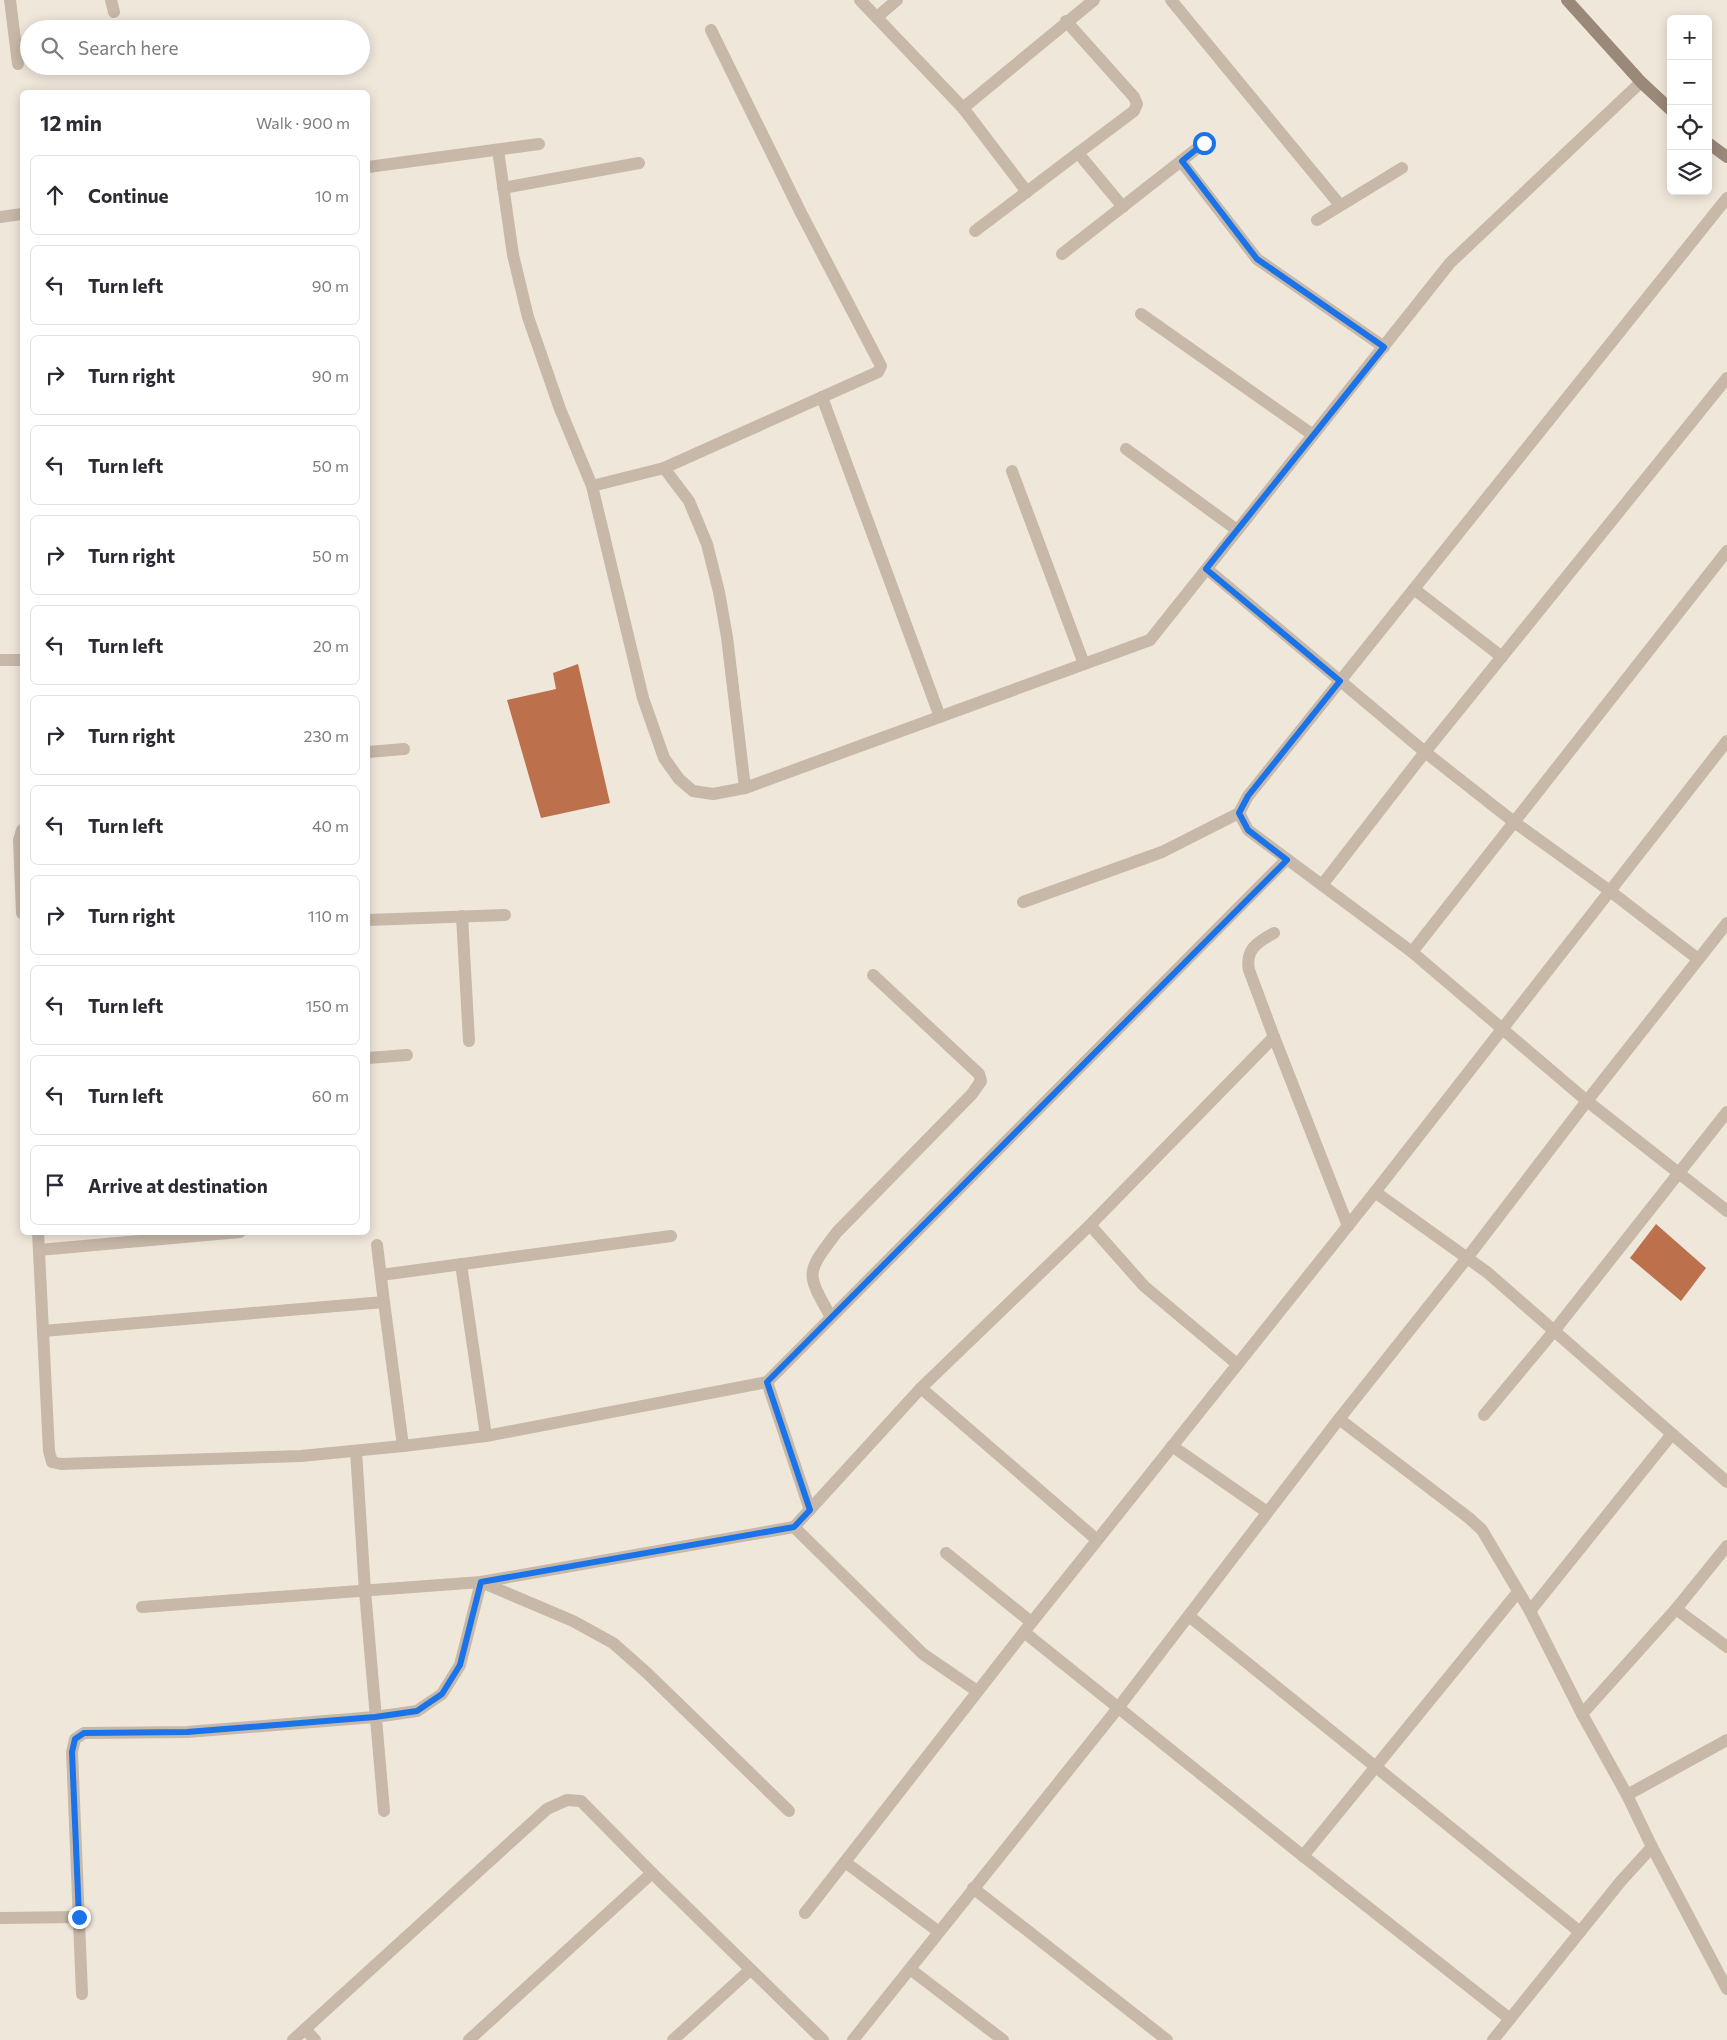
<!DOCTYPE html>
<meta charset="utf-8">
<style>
:root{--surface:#fff;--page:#f2f2f3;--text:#2b2b33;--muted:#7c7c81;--line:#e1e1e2}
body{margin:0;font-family:Commissioner,sans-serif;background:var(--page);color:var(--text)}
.controls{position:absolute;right:15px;top:15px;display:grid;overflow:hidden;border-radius:8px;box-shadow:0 2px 12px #0003}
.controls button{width:45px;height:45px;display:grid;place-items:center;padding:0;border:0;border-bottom:1px solid var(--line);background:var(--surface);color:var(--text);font:25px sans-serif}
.stop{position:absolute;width:15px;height:15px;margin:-11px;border:4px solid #1a73e8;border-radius:50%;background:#fff}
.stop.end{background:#1a73e8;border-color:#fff;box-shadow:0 1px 5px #0008}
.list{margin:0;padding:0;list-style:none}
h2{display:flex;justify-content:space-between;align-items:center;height:65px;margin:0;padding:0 20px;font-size:21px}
h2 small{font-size:16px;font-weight:400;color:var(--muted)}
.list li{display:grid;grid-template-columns:32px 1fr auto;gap:15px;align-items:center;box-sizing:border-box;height:80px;margin:0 10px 10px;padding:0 10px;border:1px solid var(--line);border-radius:8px}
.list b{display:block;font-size:19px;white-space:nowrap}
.list em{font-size:16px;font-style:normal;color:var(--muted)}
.icon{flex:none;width:28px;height:28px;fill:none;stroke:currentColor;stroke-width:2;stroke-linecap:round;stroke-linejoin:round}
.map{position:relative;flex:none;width:1727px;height:2040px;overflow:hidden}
.search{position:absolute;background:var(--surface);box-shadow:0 2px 12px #0003;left:20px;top:20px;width:350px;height:55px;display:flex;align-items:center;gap:12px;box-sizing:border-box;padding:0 18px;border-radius:28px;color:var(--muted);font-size:19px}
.panel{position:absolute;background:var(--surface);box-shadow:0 2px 12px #0003;left:20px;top:90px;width:350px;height:1145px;border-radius:8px}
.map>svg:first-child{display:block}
.building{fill:#bd704c}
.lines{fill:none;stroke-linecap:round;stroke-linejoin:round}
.street{stroke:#c7b8a8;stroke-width:12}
.secondary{stroke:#9a8879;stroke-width:12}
.route{stroke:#1a73e8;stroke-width:6}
</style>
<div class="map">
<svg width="1727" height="2040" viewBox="0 0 1727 2040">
<rect width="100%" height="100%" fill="#f0e7db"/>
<!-- building -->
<g class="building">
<polygon points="578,664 610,803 541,818 507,700 556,689 553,673"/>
<polygon points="1656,1224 1706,1268 1681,1301 1630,1258"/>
</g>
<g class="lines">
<!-- street -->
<g class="street">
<polyline points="10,0 18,64"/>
<polyline points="111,0 114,12"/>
<polyline points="860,0 963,108"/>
<polyline points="1171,0 1340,205"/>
<polyline points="877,17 897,0"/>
<polyline points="1066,21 1134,97 1137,104 1134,111 1078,153"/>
<polyline points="1204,143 1181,161 1257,259 1384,347"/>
<polyline points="498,150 513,255 528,317 560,409 592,486 643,698 664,758 679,779 693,791 713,794 745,788 1150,640 1450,263 1641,82"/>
<polyline points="368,167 539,144"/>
<polyline points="503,188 639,163"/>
<polyline points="1027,192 963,108 1094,0"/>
<polyline points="1727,198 1248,796 1239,813 1248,830 1412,952 1587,1101 1727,1211"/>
<polyline points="0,217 22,214"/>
<polyline points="1317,220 1402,168"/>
<polyline points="975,231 1078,153 1123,207"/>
<polyline points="1062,254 1181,161"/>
<polyline points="1141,314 1313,435"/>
<polyline points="822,397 940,717"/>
<polyline points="1126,449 1237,530"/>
<polyline points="664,468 689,501 707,544 719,592 727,637 745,788"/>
<polyline points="1012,471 1084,664"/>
<polyline points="592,486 664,468 878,372 881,366 801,213 711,30"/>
<polyline points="1207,569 1425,752 1514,822 1610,891 1698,959"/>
<polyline points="1414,589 1502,657"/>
<polyline points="0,660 22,660"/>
<polyline points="368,752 404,749"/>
<polyline points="22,830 19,840 22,913"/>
<polyline points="1322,885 1425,752 1727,378"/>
<polyline points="1023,902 1162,852 1239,813"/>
<polyline points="462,916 469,1041"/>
<polyline points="368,920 505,915"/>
<path d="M1274 933C1257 942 1245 950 1249 970L1274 1037"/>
<polyline points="1412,952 1727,551"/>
<polyline points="368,1058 407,1055"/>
<polyline points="1375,1192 1488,1273 1727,1482"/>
<polyline points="1090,1225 1144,1286 1237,1364"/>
<polyline points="38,1232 49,1451 52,1462 61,1464 301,1456 403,1446 486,1436 767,1382 1287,859"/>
<polyline points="377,1245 384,1302"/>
<polyline points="39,1250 240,1232"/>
<polyline points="461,1264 486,1436"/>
<polyline points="381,1275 671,1236"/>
<path d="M831 1317C805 1272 806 1273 837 1232L972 1094 981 1081 979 1074 873 975"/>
<polyline points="43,1331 384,1302 403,1446"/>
<polyline points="767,1382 810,1510"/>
<polyline points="921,1388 1096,1539"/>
<polyline points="1484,1415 1554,1331 1727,1112"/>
<polyline points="1339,1419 1467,1258 1587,1101 1727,923"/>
<polyline points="1172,1446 1267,1512"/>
<polyline points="356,1451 365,1591 384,1811"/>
<polyline points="946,1553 1031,1622"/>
<polyline points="142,1607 481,1582 794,1527"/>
<polyline points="1676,1609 1727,1647"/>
<polyline points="1530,1611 1672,1434"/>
<polyline points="1189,1616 1580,1932"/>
<polyline points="977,1691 923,1654 794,1527 921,1388 1090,1225 1274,1037 1348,1226"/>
<polyline points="1582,1714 1676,1609 1727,1546"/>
<polyline points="1627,1795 1727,1740"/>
<polyline points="1303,1856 1024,1632 1375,1192 1727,741"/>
<polyline points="845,1862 939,1932"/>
<polyline points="973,1888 1167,2040"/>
<polyline points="805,1913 1024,1632"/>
<polyline points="0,1918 79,1917"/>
<polyline points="910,1969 1003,2040"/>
<polyline points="82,1994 72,1752 75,1739 84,1733 187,1732 375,1717 417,1711 442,1694 460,1665 481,1582 573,1621 613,1643 647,1673 789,1811"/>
<polyline points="1510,2019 1303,1856 1518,1592"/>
<polyline points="305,2029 315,2040"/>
<polyline points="293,2040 547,1809 567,1800 581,1801 652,1873"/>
<polyline points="469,2040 652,1873 823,2040"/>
<polyline points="673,2040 750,1970"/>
<polyline points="853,2040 1118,1708 1339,1419 1469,1518 1482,1530 1530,1611 1582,1714 1627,1795 1652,1847"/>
<polyline points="1493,2040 1621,1881 1652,1847 1727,1989"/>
</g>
<!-- secondary -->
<g class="secondary">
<polyline points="1567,0 1641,82 1671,110"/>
<polyline points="1708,143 1727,157"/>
</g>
</g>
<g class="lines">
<!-- route -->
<polyline class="route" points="79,1917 72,1752 75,1739 84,1733 187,1732 375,1717 417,1711 442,1694 460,1665 481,1582 794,1527 810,1510 767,1382 1287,860 1248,830 1239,813 1248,796 1340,681 1206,569 1384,347 1257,259 1182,161 1204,143"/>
</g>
</svg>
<div class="controls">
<button>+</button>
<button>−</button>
<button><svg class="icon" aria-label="locate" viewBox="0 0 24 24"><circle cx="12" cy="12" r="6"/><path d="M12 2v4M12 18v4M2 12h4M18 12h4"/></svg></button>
<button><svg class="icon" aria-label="layers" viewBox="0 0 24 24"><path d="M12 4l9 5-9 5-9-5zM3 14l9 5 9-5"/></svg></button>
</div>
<div class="stop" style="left:1204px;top:143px"></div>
<div class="stop end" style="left:79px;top:1917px"></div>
<div class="search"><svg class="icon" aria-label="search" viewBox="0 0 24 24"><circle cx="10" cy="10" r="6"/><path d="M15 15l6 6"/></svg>Search here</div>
<section class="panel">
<h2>12 min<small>Walk · 900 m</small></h2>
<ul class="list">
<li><svg class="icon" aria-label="ahead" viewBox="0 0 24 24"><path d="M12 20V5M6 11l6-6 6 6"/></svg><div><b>Continue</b></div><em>10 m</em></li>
<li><svg class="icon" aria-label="left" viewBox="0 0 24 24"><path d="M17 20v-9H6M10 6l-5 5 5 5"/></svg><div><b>Turn left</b></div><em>90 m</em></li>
<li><svg class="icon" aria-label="right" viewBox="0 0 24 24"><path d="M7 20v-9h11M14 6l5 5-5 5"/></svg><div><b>Turn right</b></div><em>90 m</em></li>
<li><svg class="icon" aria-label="left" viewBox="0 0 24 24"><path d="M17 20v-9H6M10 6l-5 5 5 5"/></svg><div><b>Turn left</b></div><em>50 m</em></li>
<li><svg class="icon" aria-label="right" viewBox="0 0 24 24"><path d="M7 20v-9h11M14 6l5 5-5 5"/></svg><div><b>Turn right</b></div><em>50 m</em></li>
<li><svg class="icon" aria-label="left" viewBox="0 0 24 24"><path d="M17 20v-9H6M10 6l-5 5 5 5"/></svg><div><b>Turn left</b></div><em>20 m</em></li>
<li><svg class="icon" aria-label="right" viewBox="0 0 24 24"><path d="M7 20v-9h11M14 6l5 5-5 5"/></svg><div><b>Turn right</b></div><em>230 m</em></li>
<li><svg class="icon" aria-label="left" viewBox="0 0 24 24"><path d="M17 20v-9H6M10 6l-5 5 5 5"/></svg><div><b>Turn left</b></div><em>40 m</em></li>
<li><svg class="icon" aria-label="right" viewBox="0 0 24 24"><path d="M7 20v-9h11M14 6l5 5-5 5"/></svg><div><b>Turn right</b></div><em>110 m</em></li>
<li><svg class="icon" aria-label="left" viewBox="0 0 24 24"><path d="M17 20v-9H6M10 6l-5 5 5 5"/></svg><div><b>Turn left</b></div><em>150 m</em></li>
<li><svg class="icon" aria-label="left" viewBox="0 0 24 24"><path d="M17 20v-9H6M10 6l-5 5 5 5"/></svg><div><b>Turn left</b></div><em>60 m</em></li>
<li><svg class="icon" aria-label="arrive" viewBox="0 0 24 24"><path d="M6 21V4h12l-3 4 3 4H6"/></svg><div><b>Arrive at destination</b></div></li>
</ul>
</section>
</div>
